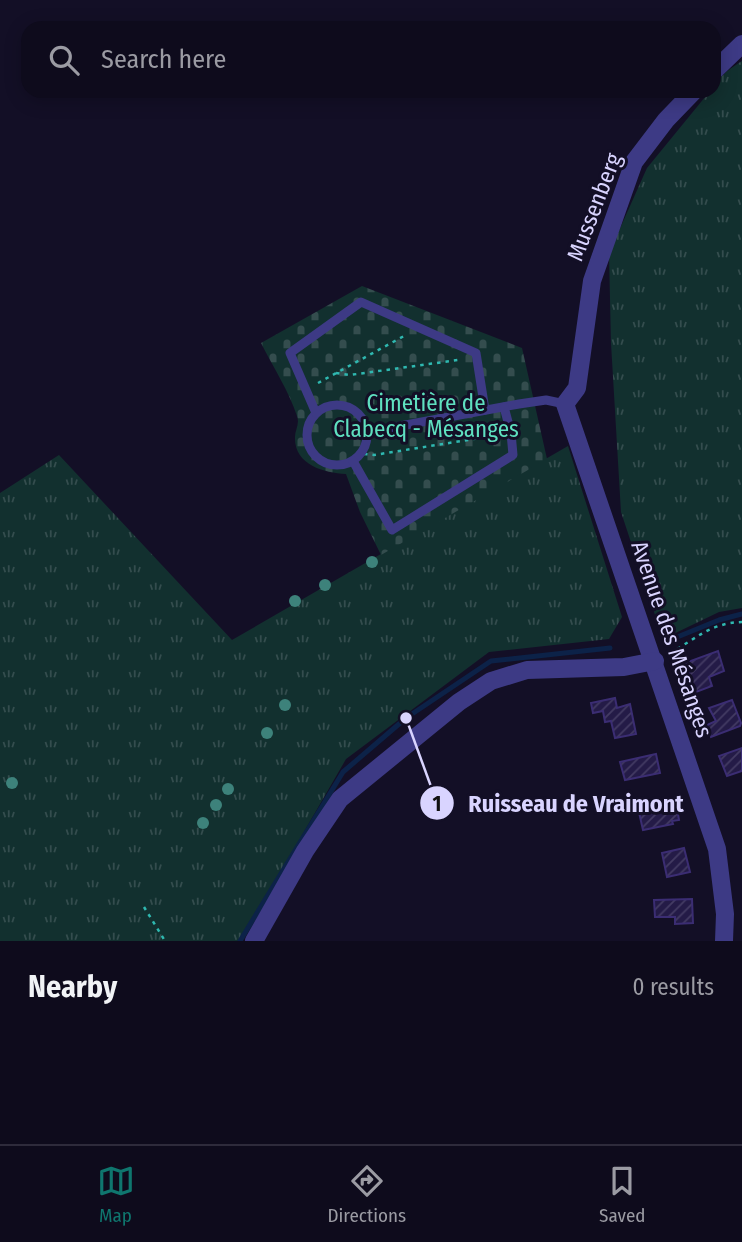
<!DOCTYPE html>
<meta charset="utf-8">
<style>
:root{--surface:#0e0b1c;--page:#1c1929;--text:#f1f3f6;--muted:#9b9ba3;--line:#2e2b3b;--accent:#0f766e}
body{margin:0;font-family:"Fira Sans Condensed",sans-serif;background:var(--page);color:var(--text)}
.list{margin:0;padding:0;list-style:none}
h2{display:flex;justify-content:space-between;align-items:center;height:91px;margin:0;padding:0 28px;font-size:30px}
h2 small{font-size:23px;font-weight:400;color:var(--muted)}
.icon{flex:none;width:38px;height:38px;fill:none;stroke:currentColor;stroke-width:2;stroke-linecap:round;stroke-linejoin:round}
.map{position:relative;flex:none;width:742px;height:941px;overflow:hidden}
.search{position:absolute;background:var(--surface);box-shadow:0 4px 18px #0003;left:21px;right:21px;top:21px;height:77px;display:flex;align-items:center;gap:18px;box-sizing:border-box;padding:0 24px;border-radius:21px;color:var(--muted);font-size:26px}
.sheet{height:203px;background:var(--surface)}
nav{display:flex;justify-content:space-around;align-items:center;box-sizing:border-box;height:98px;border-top:2px solid var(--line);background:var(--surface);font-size:19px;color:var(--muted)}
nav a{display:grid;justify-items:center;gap:4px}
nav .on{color:var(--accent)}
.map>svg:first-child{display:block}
.grass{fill:url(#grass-tufts)}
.cemetery{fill:url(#cemetery-stones)}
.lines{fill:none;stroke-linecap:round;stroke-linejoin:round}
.stream{stroke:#0c2248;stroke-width:5}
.building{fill:url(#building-hatch);stroke:#3b2d73;stroke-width:2}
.path{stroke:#2fb8b0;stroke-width:2.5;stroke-dasharray:3.5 5;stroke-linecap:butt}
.service{stroke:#3d3a85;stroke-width:9}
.minor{stroke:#3d3a85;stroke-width:18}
.tree{fill:#3d827b}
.labels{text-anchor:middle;stroke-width:6;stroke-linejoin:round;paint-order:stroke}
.street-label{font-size:23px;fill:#d9d4ff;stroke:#130f26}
.park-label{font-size:23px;fill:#5fe0c0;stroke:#130f26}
.leader{fill:none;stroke:#d9d4ff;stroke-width:2.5}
.callout-dot{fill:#d9d4ff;stroke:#130f26;stroke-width:2.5}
.mark-label{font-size:21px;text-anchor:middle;font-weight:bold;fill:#111}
.callout-label{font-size:24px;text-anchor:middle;font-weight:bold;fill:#d9d4ff;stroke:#130f26;stroke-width:6;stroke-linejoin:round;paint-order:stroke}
</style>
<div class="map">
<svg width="742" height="941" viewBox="0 0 742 941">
<defs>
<pattern id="grass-tufts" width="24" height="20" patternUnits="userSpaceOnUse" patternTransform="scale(1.75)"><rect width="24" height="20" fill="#12302f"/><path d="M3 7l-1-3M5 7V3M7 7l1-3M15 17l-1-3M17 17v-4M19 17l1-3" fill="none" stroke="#344d4e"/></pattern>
<pattern id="cemetery-stones" width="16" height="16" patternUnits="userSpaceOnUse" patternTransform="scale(1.75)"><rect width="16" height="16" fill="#12302f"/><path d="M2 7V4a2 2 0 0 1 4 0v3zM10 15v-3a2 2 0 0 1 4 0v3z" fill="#344d4e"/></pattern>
<pattern id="building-hatch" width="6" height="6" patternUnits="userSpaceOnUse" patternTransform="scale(1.75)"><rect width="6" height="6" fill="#241b47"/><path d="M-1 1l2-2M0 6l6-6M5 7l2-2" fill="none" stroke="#433b63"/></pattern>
</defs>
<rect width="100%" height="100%" fill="#130f26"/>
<!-- grass -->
<g class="grass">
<path d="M742 61V608L719 612 663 639 621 512 611 343 609 253 647 168 710 91H714C716 77 731 68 742 61Z"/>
<polygon points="568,446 622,617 609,639 489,652 346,759 241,941 0,941 0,493 59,455 232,640"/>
</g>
<!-- cemetery -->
<path class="cemetery" d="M362 286 522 348 547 459 381 555 360 512 346 474C324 473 294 465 295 437 295 430 300 424 297 416 289 391 273 367 261 343Z"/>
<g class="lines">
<!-- stream -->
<g class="stream">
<polyline points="665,642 719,620 742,614"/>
<polyline points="240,941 343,772 406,718 491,661 610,648"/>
</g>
</g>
<!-- building -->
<g class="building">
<polygon points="718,651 724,671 709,677 712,686 696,692 685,663"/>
<polygon points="615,698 617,708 630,704 636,734 615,738 611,721 605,722 603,711 593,713 591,703"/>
<polygon points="732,700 741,723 740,726 711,737 707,725 716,721 709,708"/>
<polygon points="742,748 742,771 727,776 719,756"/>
<polygon points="656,754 660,773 625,780 620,762"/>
<polygon points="668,801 669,804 676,803 679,820 672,821 673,824 643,830 638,808"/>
<polygon points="684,848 690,872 667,877 662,853"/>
<polygon points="692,899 693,923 675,924 675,917 655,917 654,900"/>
</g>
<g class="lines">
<!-- path -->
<g class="path">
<polyline points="336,373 350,375 458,360"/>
<polyline points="318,383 404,336"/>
<polyline points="364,454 374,455 499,435"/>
<path d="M670 653C696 639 710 623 742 622"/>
<polyline points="144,907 165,941"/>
</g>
<!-- service -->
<g class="service">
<circle cx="337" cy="435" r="30"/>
<polyline points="316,413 290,353 361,302 476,353 485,410"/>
<polyline points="368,432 519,404 546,400 565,404"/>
<polyline points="353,461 392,530 513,455 511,433 504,407"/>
</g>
<!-- minor -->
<g class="minor">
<polyline points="714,71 742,44"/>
<polyline points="694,91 666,120 634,162 592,281 577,388 565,404 717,849 725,914 724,941"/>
<polyline points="254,941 305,851 340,799 459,702 491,681 527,670 624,667 655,661"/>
</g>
</g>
<!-- trees -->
<g class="tree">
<circle cx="372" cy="562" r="6"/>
<circle cx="325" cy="585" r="6"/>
<circle cx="295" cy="601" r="6"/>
<circle cx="285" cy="705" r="6"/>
<circle cx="267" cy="733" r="6"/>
<circle cx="12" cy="783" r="6"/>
<circle cx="228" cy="789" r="6"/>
<circle cx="216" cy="805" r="6"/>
<circle cx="203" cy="823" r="6"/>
</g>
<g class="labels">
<!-- street labels -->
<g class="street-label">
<text transform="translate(594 207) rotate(-69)" y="8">Mussenberg</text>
<text transform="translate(672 639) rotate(71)" y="8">Avenue des Mésanges</text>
</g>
<!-- park labels -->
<g class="park-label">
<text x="426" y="411">Cimetière de<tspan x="426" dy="26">Clabecq - Mésanges</tspan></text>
</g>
</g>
<!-- callouts -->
<path class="leader" d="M406 718L437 803"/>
<g class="callout-dot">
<circle cx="406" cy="718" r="7"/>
<circle cx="437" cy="803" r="18"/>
</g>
<g class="mark-label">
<text x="437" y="811">1</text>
</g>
<g class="callout-label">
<text x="576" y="812">Ruisseau de Vraimont</text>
</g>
</svg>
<div class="search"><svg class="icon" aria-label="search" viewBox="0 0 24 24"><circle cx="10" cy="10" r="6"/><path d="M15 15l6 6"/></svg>Search here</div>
</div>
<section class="sheet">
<h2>Nearby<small>0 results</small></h2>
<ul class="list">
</ul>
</section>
<nav>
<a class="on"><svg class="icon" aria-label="map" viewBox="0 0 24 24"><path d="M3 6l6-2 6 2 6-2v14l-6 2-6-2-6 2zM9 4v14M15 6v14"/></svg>Map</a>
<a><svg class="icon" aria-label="directions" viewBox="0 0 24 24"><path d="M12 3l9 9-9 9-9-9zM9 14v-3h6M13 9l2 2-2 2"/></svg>Directions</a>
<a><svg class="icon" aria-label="saved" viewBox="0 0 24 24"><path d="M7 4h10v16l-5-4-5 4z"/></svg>Saved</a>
</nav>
